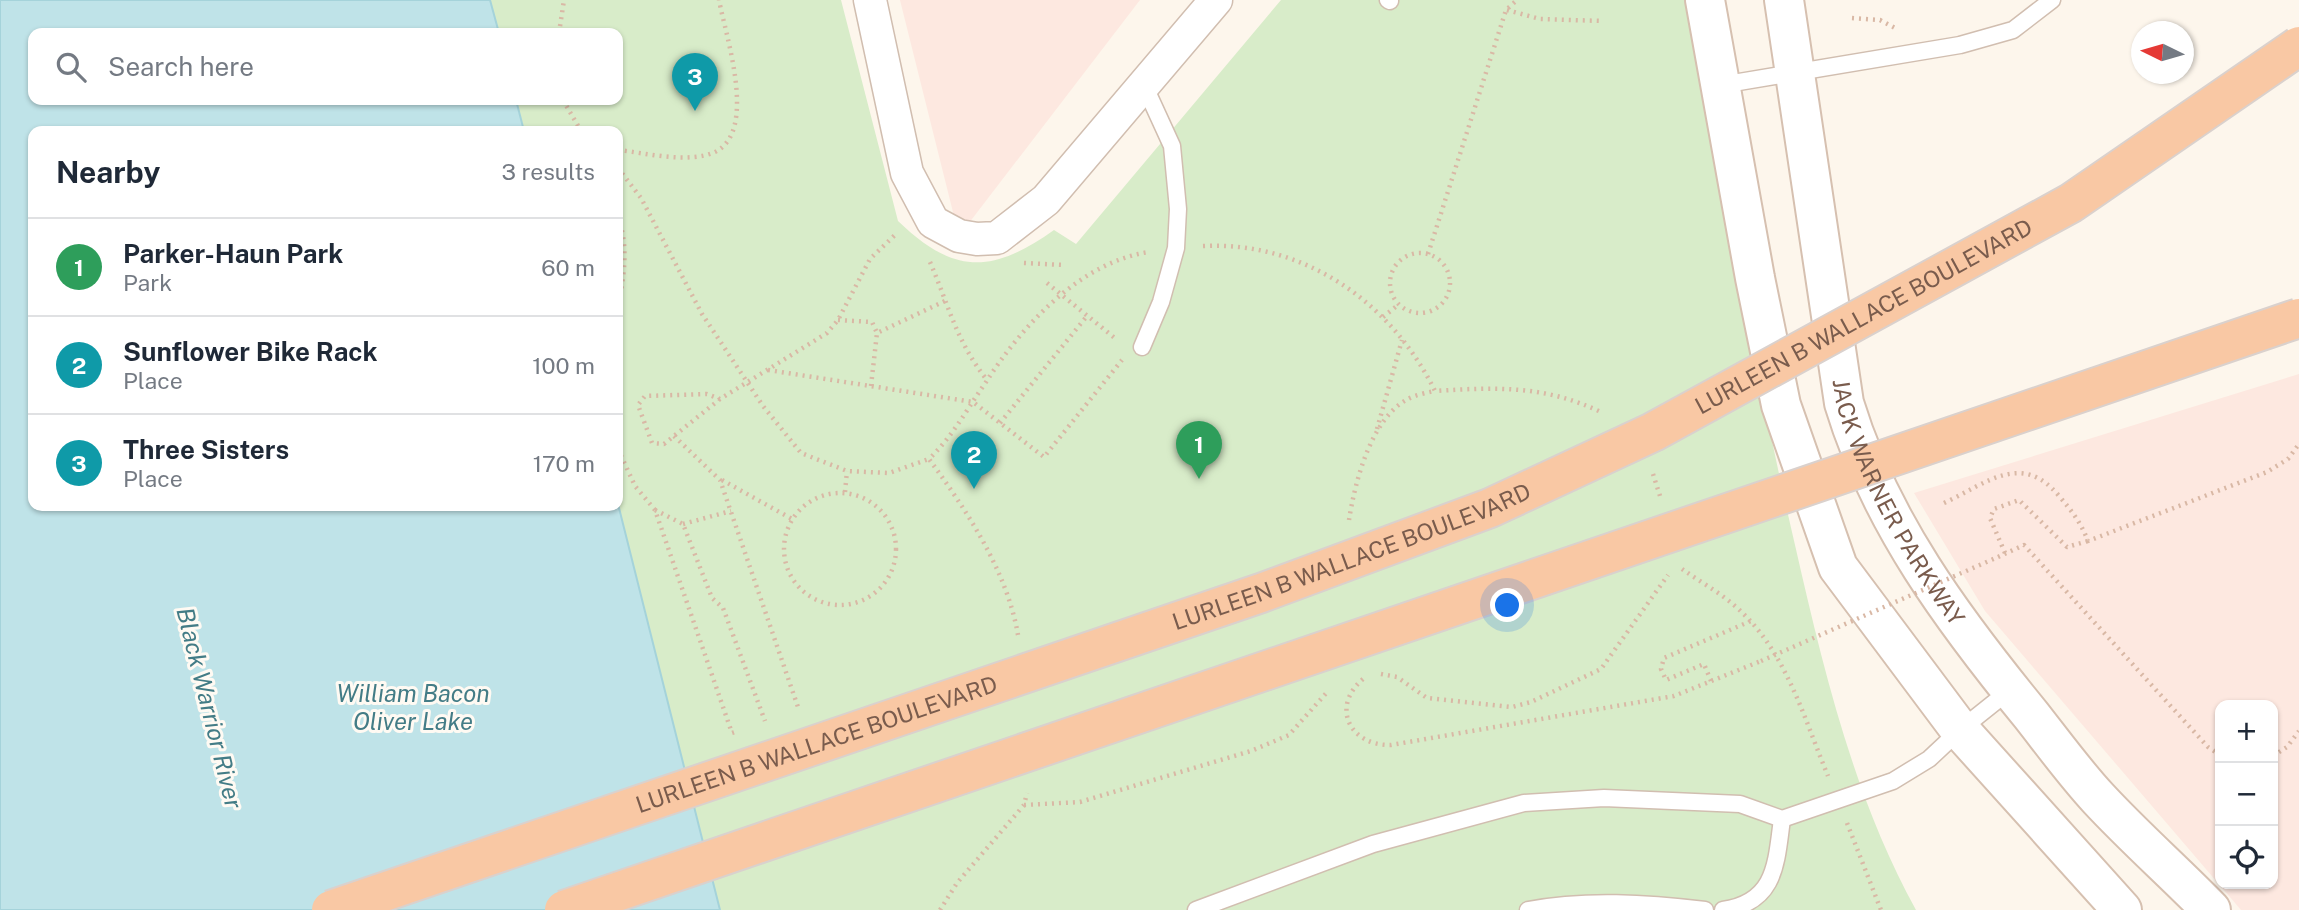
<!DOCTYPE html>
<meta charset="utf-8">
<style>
:root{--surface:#fff;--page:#f2f2f3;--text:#1f2937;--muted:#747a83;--line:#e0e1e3;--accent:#e76f51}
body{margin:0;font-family:"Public Sans",sans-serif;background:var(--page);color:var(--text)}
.controls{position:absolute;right:21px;bottom:21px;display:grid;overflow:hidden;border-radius:14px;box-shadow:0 2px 5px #0004}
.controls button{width:63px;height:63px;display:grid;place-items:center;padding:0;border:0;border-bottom:2px solid var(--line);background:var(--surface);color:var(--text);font:35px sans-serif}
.compass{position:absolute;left:2131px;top:21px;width:63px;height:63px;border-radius:50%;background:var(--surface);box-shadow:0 2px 5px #0004;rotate:275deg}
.you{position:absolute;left:1508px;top:606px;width:24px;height:24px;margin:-18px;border:5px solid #fff;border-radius:50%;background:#1a73e8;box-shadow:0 0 0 10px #1a73e833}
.badge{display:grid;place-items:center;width:46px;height:46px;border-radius:50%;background:var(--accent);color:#fff;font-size:23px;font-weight:700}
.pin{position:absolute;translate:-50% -58px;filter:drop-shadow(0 2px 4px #0008)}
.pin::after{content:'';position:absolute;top:37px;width:24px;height:21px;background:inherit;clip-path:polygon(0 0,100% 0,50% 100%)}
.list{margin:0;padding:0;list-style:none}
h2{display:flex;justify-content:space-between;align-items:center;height:91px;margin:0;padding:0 28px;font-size:30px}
h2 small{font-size:23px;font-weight:400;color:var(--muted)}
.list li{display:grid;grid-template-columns:46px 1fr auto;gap:21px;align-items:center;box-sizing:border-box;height:98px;padding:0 28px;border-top:2px solid var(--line)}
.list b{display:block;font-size:26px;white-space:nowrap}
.list p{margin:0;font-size:23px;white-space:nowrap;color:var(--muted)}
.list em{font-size:23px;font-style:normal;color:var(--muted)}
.icon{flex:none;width:38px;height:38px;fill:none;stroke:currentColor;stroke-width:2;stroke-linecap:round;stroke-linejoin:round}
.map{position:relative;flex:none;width:2299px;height:910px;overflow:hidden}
.search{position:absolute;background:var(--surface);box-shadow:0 2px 5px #0004;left:28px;top:28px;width:595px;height:77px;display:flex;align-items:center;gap:18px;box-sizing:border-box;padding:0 24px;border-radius:14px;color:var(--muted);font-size:26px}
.panel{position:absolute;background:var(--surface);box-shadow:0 2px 5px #0004;left:28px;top:126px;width:595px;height:385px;border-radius:14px}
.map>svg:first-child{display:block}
.commercial{fill:#fde8e0;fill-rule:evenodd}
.green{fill:#d8ecc9}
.water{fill:#bfe3e8;stroke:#a5d3da;stroke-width:2}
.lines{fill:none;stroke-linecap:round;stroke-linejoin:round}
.service-casing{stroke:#d1beb0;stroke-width:19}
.minor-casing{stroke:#d1beb0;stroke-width:35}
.secondary-casing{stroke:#d6c0b0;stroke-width:42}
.path{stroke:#d9b8a5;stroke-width:4.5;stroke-dasharray:2 5;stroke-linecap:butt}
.service{stroke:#fff;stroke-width:16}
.minor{stroke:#fff;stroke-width:32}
.secondary{stroke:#fff;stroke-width:38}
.trunk-bridge-casing{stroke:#dad1cd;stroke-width:42;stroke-linecap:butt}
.path-bridge{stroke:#d9b8a5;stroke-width:4.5;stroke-dasharray:2 5;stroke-linecap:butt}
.trunk-bridge{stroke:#f9c8a4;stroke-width:38}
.labels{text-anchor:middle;stroke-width:6;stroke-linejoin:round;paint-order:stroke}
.street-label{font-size:23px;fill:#7a5c4d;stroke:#fffaf3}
.water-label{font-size:24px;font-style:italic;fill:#437c86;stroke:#fffaf3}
</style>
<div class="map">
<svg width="2299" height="910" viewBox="0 0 2299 910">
<rect width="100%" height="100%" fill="#fdf6ec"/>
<!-- commercial -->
<g class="commercial">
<polygon points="900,0 1140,0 959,236"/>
<path d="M2299 374V910H2241L1985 611 1914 493ZM2220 705H2273V884H2220Z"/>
</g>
<!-- green -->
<path class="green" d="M490 0H841L898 221C954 275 992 274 1054 230L1076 244 1281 0H1689C1722 182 1753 365 1795 545 1823 668 1854 798 1916 910H720L618 504V131H524L516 100H618V33H499Z"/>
<!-- water -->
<polygon class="water" points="0,0 490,0 499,33 33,33 33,100 516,100 524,131 33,131 33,506 618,504 720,910 0,910"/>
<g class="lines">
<defs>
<g id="service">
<polyline points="1388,0 1390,1"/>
<polyline points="1721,85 1960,45 2013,30 2052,0"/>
<polyline points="1142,347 1161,302 1176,248 1178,209 1172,146 1145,87"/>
<polyline points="1196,910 1373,844 1524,803 1604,798 1740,804 1782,819 1893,781 1929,759 1960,730 2010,690"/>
<path d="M1528 910C1586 899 1647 903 1705 910"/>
<path d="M1723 910C1776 902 1776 864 1782 819"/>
</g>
<polyline id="minor" points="870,0 907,173 933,222 959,236 977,239 997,238 1046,200 1216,0"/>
<g id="secondary">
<polyline points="1705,0 1755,278 1781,405 1838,567 1960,730 2122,910"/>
<path id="s1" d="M1784 0 1844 403C1880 522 1954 621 2031 715 2053 743 2074 772 2098 798 2134 837 2174 872 2211 910"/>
</g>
</defs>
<!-- service casing -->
<use href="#service" class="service-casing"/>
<!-- minor casing -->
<use href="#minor" class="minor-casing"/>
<!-- secondary casing -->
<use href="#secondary" class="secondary-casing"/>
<!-- path -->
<g class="path">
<polyline points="1507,10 1540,19 1603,21"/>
<polyline points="1852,18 1880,20 1895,28"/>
<polyline points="559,33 564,0"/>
<polyline points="563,100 581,131"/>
<path d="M618 150C646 153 688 164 715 152 758 131 726 37 719 0"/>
<polyline points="618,168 641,198 702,314 763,406 801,453 847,471 889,473 929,459"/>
<path d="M618 217C629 247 624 276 618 307"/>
<path d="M1203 246C1304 241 1391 302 1435 391 1497 387 1545 385 1603 413"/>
<circle cx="1420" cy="283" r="30"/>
<polyline points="1428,254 1506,10 1517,0"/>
<path d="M930 262C949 306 956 341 987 380"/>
<polyline points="1024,263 1064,265"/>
<polyline points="1047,283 1116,339"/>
<polyline points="1383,317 1398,305"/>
<polyline points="838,320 872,322 877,333 947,300"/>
<polyline points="768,370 973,402 1044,457 1122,360"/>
<polyline points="871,386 877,333"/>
<polyline points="720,399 664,444 652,443 638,405 645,396 707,394 720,399 827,333 838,320 870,259 897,233"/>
<polyline points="1000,423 1087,316"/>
<polyline points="1377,429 1402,340"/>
<polyline points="674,436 720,480 799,710"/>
<polyline points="618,449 635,486 655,510 732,733 735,732"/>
<polyline points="1653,474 1660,496"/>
<polyline points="722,480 792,519"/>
<polyline points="845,492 847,471"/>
<circle cx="840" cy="549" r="56"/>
<path d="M1944 503C1987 483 2022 451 2059 496 2072 511 2081 523 2088 541L2267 472 2288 459 2299 444"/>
<polyline points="655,510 683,524 712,598 723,608 765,721"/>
<path d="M1349 520C1355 482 1371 418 1408 399 1415 395 1426 393 1434 391"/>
<polyline points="683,524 731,511"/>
<polyline points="2005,553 1990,518 1994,509 2019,500 2067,547 2088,541"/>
<polyline points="1998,557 2024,545 2208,747 2220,755"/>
<path d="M1682 569C1699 581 1719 592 1735 606 1786 650 1803 716 1828 776"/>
<path d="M1018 635C1007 571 967 511 929 459 953 436 967 409 986 382 1022 326 1080 262 1149 252"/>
<polyline points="1381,674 1397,677 1427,698 1512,707 1531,702 1601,669 1668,575"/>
<path d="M1363 679C1330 707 1350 746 1391 745L1674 696 1761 661"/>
<polyline points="1711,681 1704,664 1666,680 1661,669 1664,658 1751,621"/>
<polyline points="2273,756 2287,747 2299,731"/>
<polyline points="1024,805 1080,802 1251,751 1289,735 1328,691"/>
<polyline points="1847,823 1881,910"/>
<polyline points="940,910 957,883 1024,805 1027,793"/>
</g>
<!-- service -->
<use href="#service" class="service"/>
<!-- minor -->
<use href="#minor" class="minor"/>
<!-- secondary -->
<use href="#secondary" class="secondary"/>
<defs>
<g id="trunk-bridge">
<path id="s2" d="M331 910 1261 593 1490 508 1653 432 2071 203 2299 46"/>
<polyline points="564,910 2299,318"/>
</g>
</defs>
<!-- trunk-bridge casing -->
<use href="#trunk-bridge" class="trunk-bridge-casing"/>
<!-- path-bridge -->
<polyline class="path-bridge" points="1761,661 1998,557"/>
<!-- trunk-bridge -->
<use href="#trunk-bridge" class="trunk-bridge"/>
</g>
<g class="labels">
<!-- street labels -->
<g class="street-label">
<text dy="8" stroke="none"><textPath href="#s2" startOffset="1647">LURLEEN B WALLACE BOULEVARD</textPath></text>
<text dy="8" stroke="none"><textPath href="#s1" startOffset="520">JACK WARNER PARKWAY</textPath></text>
<text dy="8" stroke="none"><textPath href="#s2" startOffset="1080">LURLEEN B WALLACE BOULEVARD</textPath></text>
<text dy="8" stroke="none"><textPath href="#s2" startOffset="513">LURLEEN B WALLACE BOULEVARD</textPath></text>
</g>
<!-- water labels -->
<g class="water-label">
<text x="413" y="702">William Bacon<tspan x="413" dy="28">Oliver Lake</tspan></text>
<text transform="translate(209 708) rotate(76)" y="8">Black Warrior River</text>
</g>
</g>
</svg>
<div class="controls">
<button>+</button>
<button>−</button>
<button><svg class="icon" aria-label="locate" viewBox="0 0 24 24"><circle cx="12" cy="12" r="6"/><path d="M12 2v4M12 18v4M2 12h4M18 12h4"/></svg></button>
</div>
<svg class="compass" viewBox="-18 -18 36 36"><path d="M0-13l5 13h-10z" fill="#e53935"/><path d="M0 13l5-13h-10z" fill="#747a83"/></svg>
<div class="you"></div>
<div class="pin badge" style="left:1199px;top:479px;background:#2e9e5b">1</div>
<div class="pin badge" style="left:974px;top:489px;background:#0f9aa8">2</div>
<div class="pin badge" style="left:695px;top:111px;background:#0f9aa8">3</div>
<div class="search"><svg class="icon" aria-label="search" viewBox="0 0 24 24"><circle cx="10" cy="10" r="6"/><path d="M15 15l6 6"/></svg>Search here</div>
<section class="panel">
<h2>Nearby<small>3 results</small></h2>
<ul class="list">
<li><span class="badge" style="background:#2e9e5b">1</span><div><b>Parker-Haun Park</b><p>Park</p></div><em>60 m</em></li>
<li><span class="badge" style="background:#0f9aa8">2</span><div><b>Sunflower Bike Rack</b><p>Place</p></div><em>100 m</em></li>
<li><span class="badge" style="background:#0f9aa8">3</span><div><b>Three Sisters</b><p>Place</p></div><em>170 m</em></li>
</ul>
</section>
</div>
